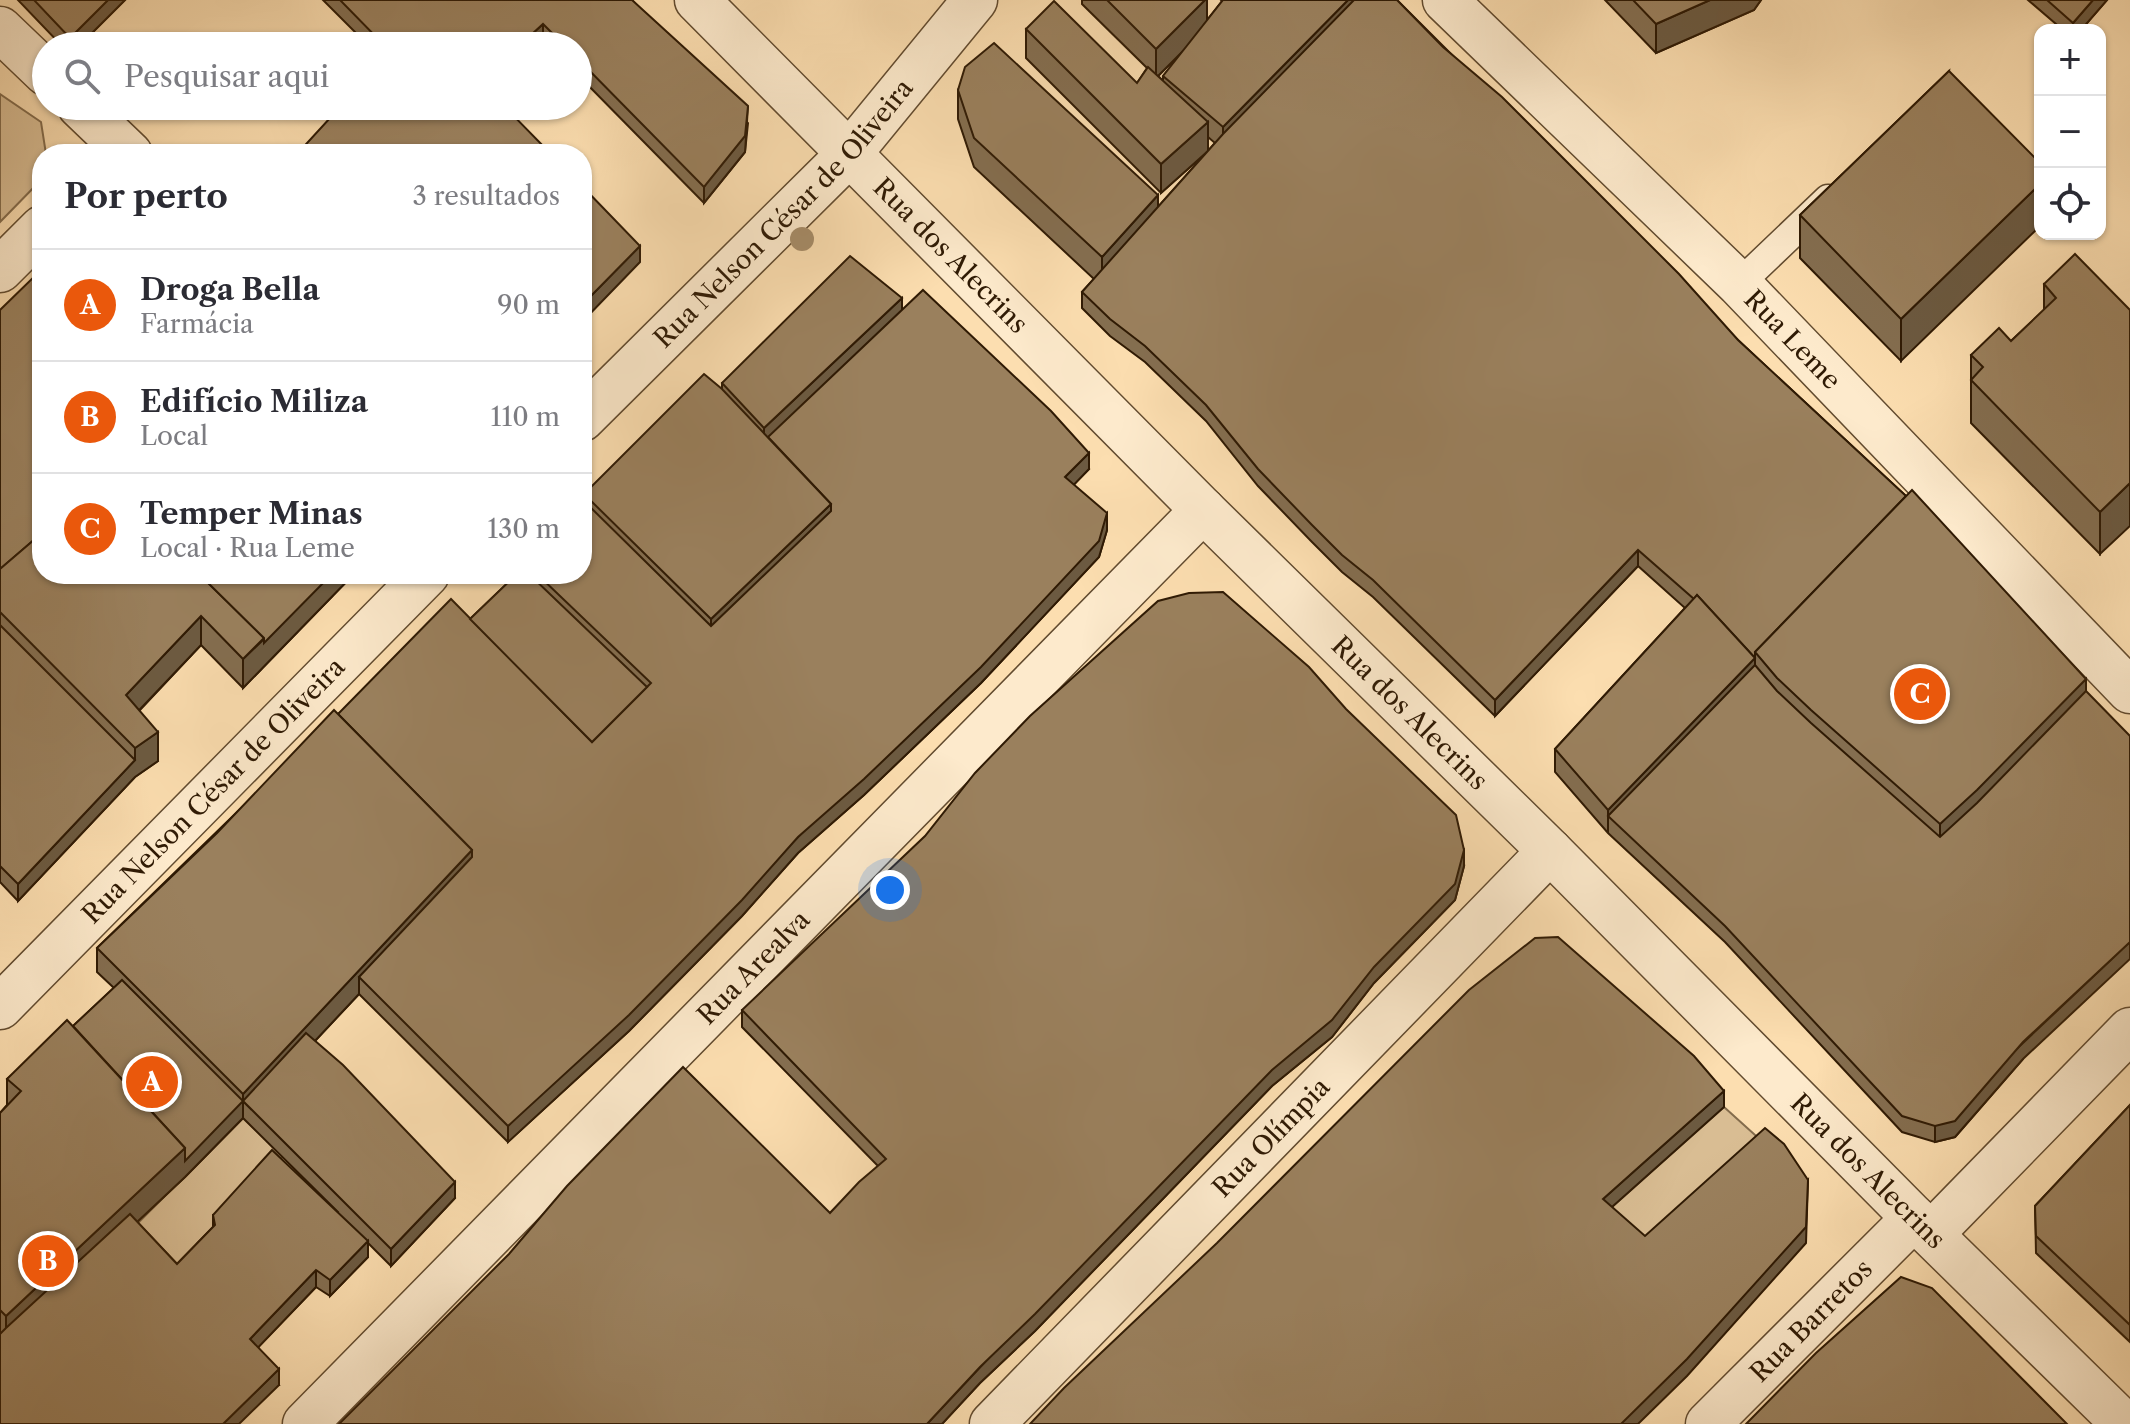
<!DOCTYPE html>
<html lang="pt">
<meta charset="utf-8">
<style>
:root{--surface:#fff;--page:#f7f7f7;--text:#2b2b33;--muted:#7c7c81;--line:#e1e1e2;--accent:#ea580c}
body{margin:0;font-family:"Libre Caslon Text",serif;background:var(--page);color:var(--text)}
.controls{position:absolute;right:24px;top:24px;display:grid;overflow:hidden;border-radius:16px;box-shadow:0 2px 6px #0004}
.controls button{width:72px;height:72px;display:grid;place-items:center;padding:0;border:0;border-bottom:2px solid var(--line);background:var(--surface);color:var(--text);font:40px sans-serif}
.you{position:absolute;left:890px;top:890px;width:28px;height:28px;margin:-20px;border:6px solid #fff;border-radius:50%;background:#1a73e8;box-shadow:0 0 0 12px #1a73e833}
.badge{display:grid;place-items:center;width:52px;height:52px;border-radius:50%;background:var(--accent);color:#fff;font-size:26px;font-weight:700}
.pin{position:absolute;translate:-50% -50%;border:4px solid #fff;box-shadow:0 2px 8px #0006}
.list{margin:0;padding:0;list-style:none}
h2{display:flex;justify-content:space-between;align-items:center;height:104px;margin:0;padding:0 32px;font-size:34px}
h2 small{font-size:26px;font-weight:400;color:var(--muted)}
.list li{display:grid;grid-template-columns:52px 1fr auto;gap:24px;align-items:center;box-sizing:border-box;height:112px;padding:0 32px;border-top:2px solid var(--line)}
.list b{display:block;font-size:30px;white-space:nowrap}
.list p{margin:0;font-size:26px;white-space:nowrap;color:var(--muted)}
.list em{font-size:26px;font-style:normal;color:var(--muted)}
.icon{flex:none;width:44px;height:44px;fill:none;stroke:currentColor;stroke-width:2;stroke-linecap:round;stroke-linejoin:round}
.map{position:relative;flex:none;width:2130px;height:1424px;overflow:hidden}
.search{position:absolute;background:var(--surface);box-shadow:0 2px 6px #0004;left:32px;top:32px;width:560px;height:88px;display:flex;align-items:center;gap:20px;box-sizing:border-box;padding:0 28px;border-radius:44px;color:var(--muted);font-size:30px}
.panel{position:absolute;background:var(--surface);box-shadow:0 2px 6px #0004;left:32px;top:144px;width:560px;height:440px;border-radius:32px}
.map>svg:first-child{display:block}
.green{fill:#d9bd93;stroke:#846c4c;stroke-width:2}
.lines{fill:none;stroke-linecap:round;stroke-linejoin:round}
.lane-casing{stroke:#624b2f;stroke-width:31}
.street-casing{stroke:#624b2f;stroke-width:47}
.lane{stroke:#fdeacc;stroke-width:28}
.street{stroke:#fdeacc;stroke-width:44}
.tree{fill:#a78d69}
.wall{fill:#846e50;stroke:#2f1a04;stroke-width:2;fill-rule:evenodd}
.shaded-wall{fill:#6c5a41;stroke:#2f1a04;stroke-width:2}
.building{fill:#9a805d;stroke:#2f1a04;stroke-width:2}
.labels{text-anchor:middle;stroke-width:7;stroke-linejoin:round;paint-order:stroke}
.street-label{font-size:26px;fill:#2f1a04;stroke:#fdeacc}
</style>
<div class="map">
<svg width="2130" height="1424" viewBox="0 0 2130 1424">
<rect width="100%" height="100%" fill="#fcdeb0"/>
<filter id="stains"><feTurbulence type="fractalNoise" baseFrequency=".0025" numOctaves="4"/><feColorMatrix values="0 0 0 0 .2 0 0 0 0 .09 0 0 0 0 .02 0 0 0 .5 -.17"/></filter>
<radialGradient id="worn" r=".72"><stop offset=".6" stop-color="#630" stop-opacity="0"/><stop offset="1" stop-color="#630" stop-opacity=".3"/></radialGradient>
<!-- green -->
<g class="green">
<polygon points="0,94 41,122 46,154 42,154 42,179 0,222"/>
<polygon points="1724,1107 1765,1144 1645,1253 1603,1215"/>
<polygon points="243,1118 283,1157 271,1166 177,1280 130,1231"/>
</g>
<g class="lines">
<defs>
<polyline id="lane" points="1739,284 1828,199"/>
<g id="street">
<path id="s1" d="M697 0 1203 510 1550 851 1914 1218 2124 1424"/>
<path id="s2" d="M1445 0 1739 284 2130 691"/>
<polyline points="0,29 46,73"/>
<polyline points="80,106 130,154"/>
<polyline points="0,270 42,228"/>
<path id="s3" d="M582 419 848 155 975 0"/>
<path id="s4" d="M0 1007 427 574"/>
<polyline points="1931,1234 2130,1030"/>
<path id="s5" d="M305 1424 1203 510"/>
<path id="s6" d="M992 1424 1550 851"/>
<path id="s7" d="M1708 1424 1914 1218"/>
</g>
</defs>
<!-- lane casing -->
<use href="#lane" class="lane-casing"/>
<!-- street casing -->
<use href="#street" class="street-casing"/>
<!-- lane -->
<use href="#lane" class="lane"/>
<!-- street -->
<use href="#street" class="street"/>
</g>
<!-- trees -->
<circle class="tree" cx="802" cy="239" r="12"/>
<!-- wall -->
<g class="wall">
<polygon points="18,0 125,0 79,46 62,46"/>
<polygon points="323,0 632,0 748,123 745,152 704,203 578,75 578,46 549,46 543,40 537,46 369,46"/>
<path d="M1082 0H1207V20L1222 1 1221 0H1397L1738 340 1906 496 2023 1059 1955 1137 1935 1142 1902 1132 1725 942 1608 833 1555 772V749L1685 608 1638 566 1495 716 1373 597 1342 572 1312 542 1258 486 1206 421 1145 362 1110 336 1082 308V292L1094 279 974 167 958 119V90L1158 207 1207 152 1161 193 1026 58V29L1137 83 1147 68 1082 4ZM1183 51 1163 76V81L1158 76ZM1208 137 1215 143 1208 151Z"/>
<polygon points="1605,0 1761,0 1754,10 1656,53"/>
<polygon points="2028,0 2107,0 2081,30 2063,30"/>
<polygon points="1949,71 1901,361 1800,258 1800,215"/>
<polygon points="2044,284 2130,310 2100,554 1971,423 1971,355 2011,341 2044,310"/>
<polygon points="0,310 42,574 354,574 243,688 201,645 139,711 158,761 135,777 18,901 0,882"/>
<path d="M902 310 1089 469 1073 485 1107 530 1099 557 981 683 864 795 798 853 742 916 629 1031 508 1142 359 994 315 1041 455 1198 391 1266 368 1243V1257L330 1296 316 1287 258 1347 279 1385 0 1424V1113L7 1105V1079L73 1026 114 988 97 972V948L338 714 470 619 517 574H582L584 494 722 389V383ZM243 1118 337 1211 213 1215V1227L177 1264 137 1222 185 1177Z"/>
<polygon points="1464,866 1455,900 1374,983 1332,1037 1272,1086 1035,1331 980,1383 942,1424 339,1424 830,1213 878,1166 742,1027 742,1010"/>
<polygon points="2130,1105 2130,1342 2036,1253 2035,1206"/>
</g>
<!-- shaded-wall -->
<g class="shaded-wall">
<polygon points="108,0 125,0 79,46 70,46 70,38"/>
<polygon points="1205,0 1207,0 1207,27 1156,78 1156,49"/>
<polygon points="1348,0 1370,0 1223,150 1223,127"/>
<polygon points="1710,0 1761,0 1754,10 1656,53 1656,24"/>
<polygon points="2093,0 2107,0 2081,30 2073,30 2073,23"/>
<polygon points="543,24 543,40 537,46 519,46"/>
<polygon points="748,106 745,152 704,203 704,187"/>
<polygon points="1208,122 1208,151 1161,193 1161,164"/>
<polygon points="2040,184 2040,226 1901,361 1901,319"/>
<polygon points="1158,195 1158,224 1102,286 1102,257"/>
<polygon points="640,246 640,262 582,322 582,305"/>
<polygon points="902,298 902,326 764,441 764,428"/>
<polygon points="1089,453 1089,469 1065,494 1065,477"/>
<polygon points="2130,483 2130,526 2100,554 2100,512"/>
<polygon points="831,504 831,528 711,643 711,619"/>
<polygon points="1107,513 1107,530 1099,557 981,683 864,795 798,853 742,916 629,1031 508,1142 508,1126 798,837"/>
<polygon points="1638,550 1638,566 1495,716 1495,700"/>
<polygon points="332,574 354,574 243,688 243,659"/>
<polygon points="201,616 201,645 126,724 126,695"/>
<polygon points="1755,658 1755,681 1608,816 1608,833 1608,810"/>
<polygon points="2086,679 2086,708 1940,853 1940,824"/>
<polygon points="158,732 158,761 135,777 18,901 18,884 135,760 135,748"/>
<polygon points="472,850 472,873 359,977 359,994 251,1109 243,1101 243,1094"/>
<polygon points="1464,850 1464,866 1455,900 1374,983 1332,1037 1272,1086 1035,1331 980,1383 942,1424 927,1424"/>
<polygon points="2130,942 2130,959 2023,1059 1955,1137 1935,1142 1935,1126"/>
<polygon points="1724,1091 1724,1107 1603,1215 1603,1199"/>
<polygon points="243,1101 243,1118 185,1177 6,1345 6,1316 185,1148"/>
<polygon points="1808,1180 1806,1243 1687,1376 1638,1424 1621,1424"/>
<polygon points="455,1182 455,1198 391,1266 391,1249"/>
<polygon points="368,1241 368,1257 330,1296 330,1280"/>
<polygon points="316,1270 316,1287 250,1356 250,1339"/>
<polygon points="279,1369 279,1385 239,1424 223,1424"/>
</g>
<!-- building -->
<g class="building">
<polygon points="34,0 108,0 70,38"/>
<polygon points="340,0 632,0 748,106 745,136 704,187 578,59 578,46 565,46 543,24 519,46 385,46"/>
<polygon points="1107,0 1205,0 1156,49"/>
<polygon points="1223,0 1348,0 1223,127 1163,76"/>
<polygon points="1354,0 1397,0 1443,47 1502,97 1679,274 1738,340 1906,496 1755,652 1755,658 1697,595 1694,599 1638,550 1495,700 1373,580 1342,555 1312,525 1258,469 1206,405 1145,346 1110,319 1082,292 1223,134"/>
<polygon points="1633,0 1710,0 1656,24"/>
<polygon points="2047,0 2093,0 2073,23"/>
<polygon points="1054,1 1137,83 1148,67 1208,122 1161,164 1026,29"/>
<polygon points="994,43 1158,195 1102,257 974,138 958,90 965,67"/>
<polygon points="1949,71 2040,163 2040,184 1901,319 1800,215"/>
<polygon points="341,106 504,106 551,154 297,154"/>
<polygon points="582,186 640,246 582,305"/>
<polygon points="2075,254 2130,310 2130,483 2100,512 1971,380 1983,367 1971,355 1999,328 2011,341 2056,298 2044,284"/>
<polygon points="850,256 902,298 764,428 722,383"/>
<polygon points="42,269 42,533 0,569 0,310"/>
<polygon points="923,290 1051,411 1089,453 1065,477 1107,513 1099,541 981,667 864,779 798,837 742,900 629,1015 508,1126 359,977 472,857 472,850 338,714 451,599 592,742 651,683 537,574 582,574 582,503 584,501 711,626 831,511 831,504 768,437"/>
<polygon points="704,374 722,389 831,504 711,619 584,494"/>
<polygon points="1912,490 2086,679 1977,790 1940,824 1811,710 1777,678 1755,652"/>
<polygon points="42,533 42,574 199,574 264,638 243,659 201,616 126,695 158,732 135,748 0,612 0,569"/>
<polygon points="199,574 332,574 264,643 264,638"/>
<polygon points="517,574 529,574 647,687 592,742 470,619"/>
<polygon points="1223,592 1309,667 1346,709 1456,815 1464,850 1455,884 1374,967 1332,1020 1272,1070 1035,1314 980,1367 927,1424 339,1424 509,1254 567,1186 683,1067 830,1213 859,1182 886,1159 742,1010 925,836 975,773 1030,716 1158,601 1189,593"/>
<polygon points="1697,595 1755,658 1608,810 1555,749"/>
<polygon points="0,625 135,760 18,884 0,866"/>
<polygon points="1755,665 1777,691 1811,723 1940,837 1977,803 2086,691 2130,736 2130,942 2023,1042 1955,1121 1935,1126 1902,1116 1725,926 1608,816"/>
<polygon points="334,710 472,850 243,1094 97,948 217,833"/>
<polygon points="1558,937 1694,1056 1724,1091 1603,1199 1645,1236 1765,1128 1784,1144 1808,1180 1806,1227 1687,1359 1621,1424 1030,1424 1064,1388 1217,1243 1469,990 1535,938"/>
<polygon points="122,980 243,1101 185,1161 185,1148 73,1026"/>
<polygon points="67,1020 185,1148 6,1316 0,1310 0,1113 21,1091 7,1079"/>
<polygon points="306,1033 343,1065 455,1182 391,1249 243,1101"/>
<polygon points="2130,1105 2130,1325 2036,1236 2035,1206"/>
<polygon points="272,1150 368,1241 330,1280 316,1270 250,1339 279,1369 223,1424 0,1424 0,1334 6,1328 130,1214 177,1264 215,1225 213,1215"/>
<polygon points="1901,1277 1932,1288 2067,1424 1746,1424 1816,1353"/>
</g>
<g class="labels">
<!-- street labels -->
<g class="street-label">
<text dy="9" stroke="none"><textPath href="#s3" startOffset="288">Rua Nelson César de Oliveira</textPath></text>
<text dy="9" stroke="none"><textPath href="#s1" startOffset="360">Rua dos Alecrins</textPath></text>
<text dy="9" stroke="none"><textPath href="#s2" startOffset="486">Rua Leme</textPath></text>
<text dy="9" stroke="none"><textPath href="#s1" startOffset="1008">Rua dos Alecrins</textPath></text>
<text dy="9" stroke="none"><textPath href="#s4" startOffset="304">Rua Nelson César de Oliveira</textPath></text>
<text dy="9" stroke="none"><textPath href="#s5" startOffset="640">Rua Arealva</textPath></text>
<text dy="9" stroke="none"><textPath href="#s6" startOffset="400">Rua Olímpia</textPath></text>
<text dy="9" stroke="none"><textPath href="#s1" startOffset="1656">Rua dos Alecrins</textPath></text>
<text dy="9" stroke="none"><textPath href="#s7" startOffset="146">Rua Barretos</textPath></text>
</g>
</g>
<rect width="100%" height="100%" filter="url(#stains)"/>
<rect width="100%" height="100%" fill="url(#worn)"/>
</svg>
<div class="controls">
<button>+</button>
<button>−</button>
<button><svg class="icon" aria-label="locate" viewBox="0 0 24 24"><circle cx="12" cy="12" r="6"/><path d="M12 2v4M12 18v4M2 12h4M18 12h4"/></svg></button>
</div>
<div class="you"></div>
<div class="pin badge" style="left:152px;top:1082px">A</div>
<div class="pin badge" style="left:48px;top:1261px">B</div>
<div class="pin badge" style="left:1920px;top:694px">C</div>
<div class="search"><svg class="icon" aria-label="search" viewBox="0 0 24 24"><circle cx="10" cy="10" r="6"/><path d="M15 15l6 6"/></svg>Pesquisar aqui</div>
<section class="panel">
<h2>Por perto<small>3 resultados</small></h2>
<ul class="list">
<li><span class="badge">A</span><div><b>Droga Bella</b><p>Farmácia</p></div><em>90 m</em></li>
<li><span class="badge">B</span><div><b>Edifício Miliza</b><p>Local</p></div><em>110 m</em></li>
<li><span class="badge">C</span><div><b>Temper Minas</b><p>Local · Rua Leme</p></div><em>130 m</em></li>
</ul>
</section>
</div>
